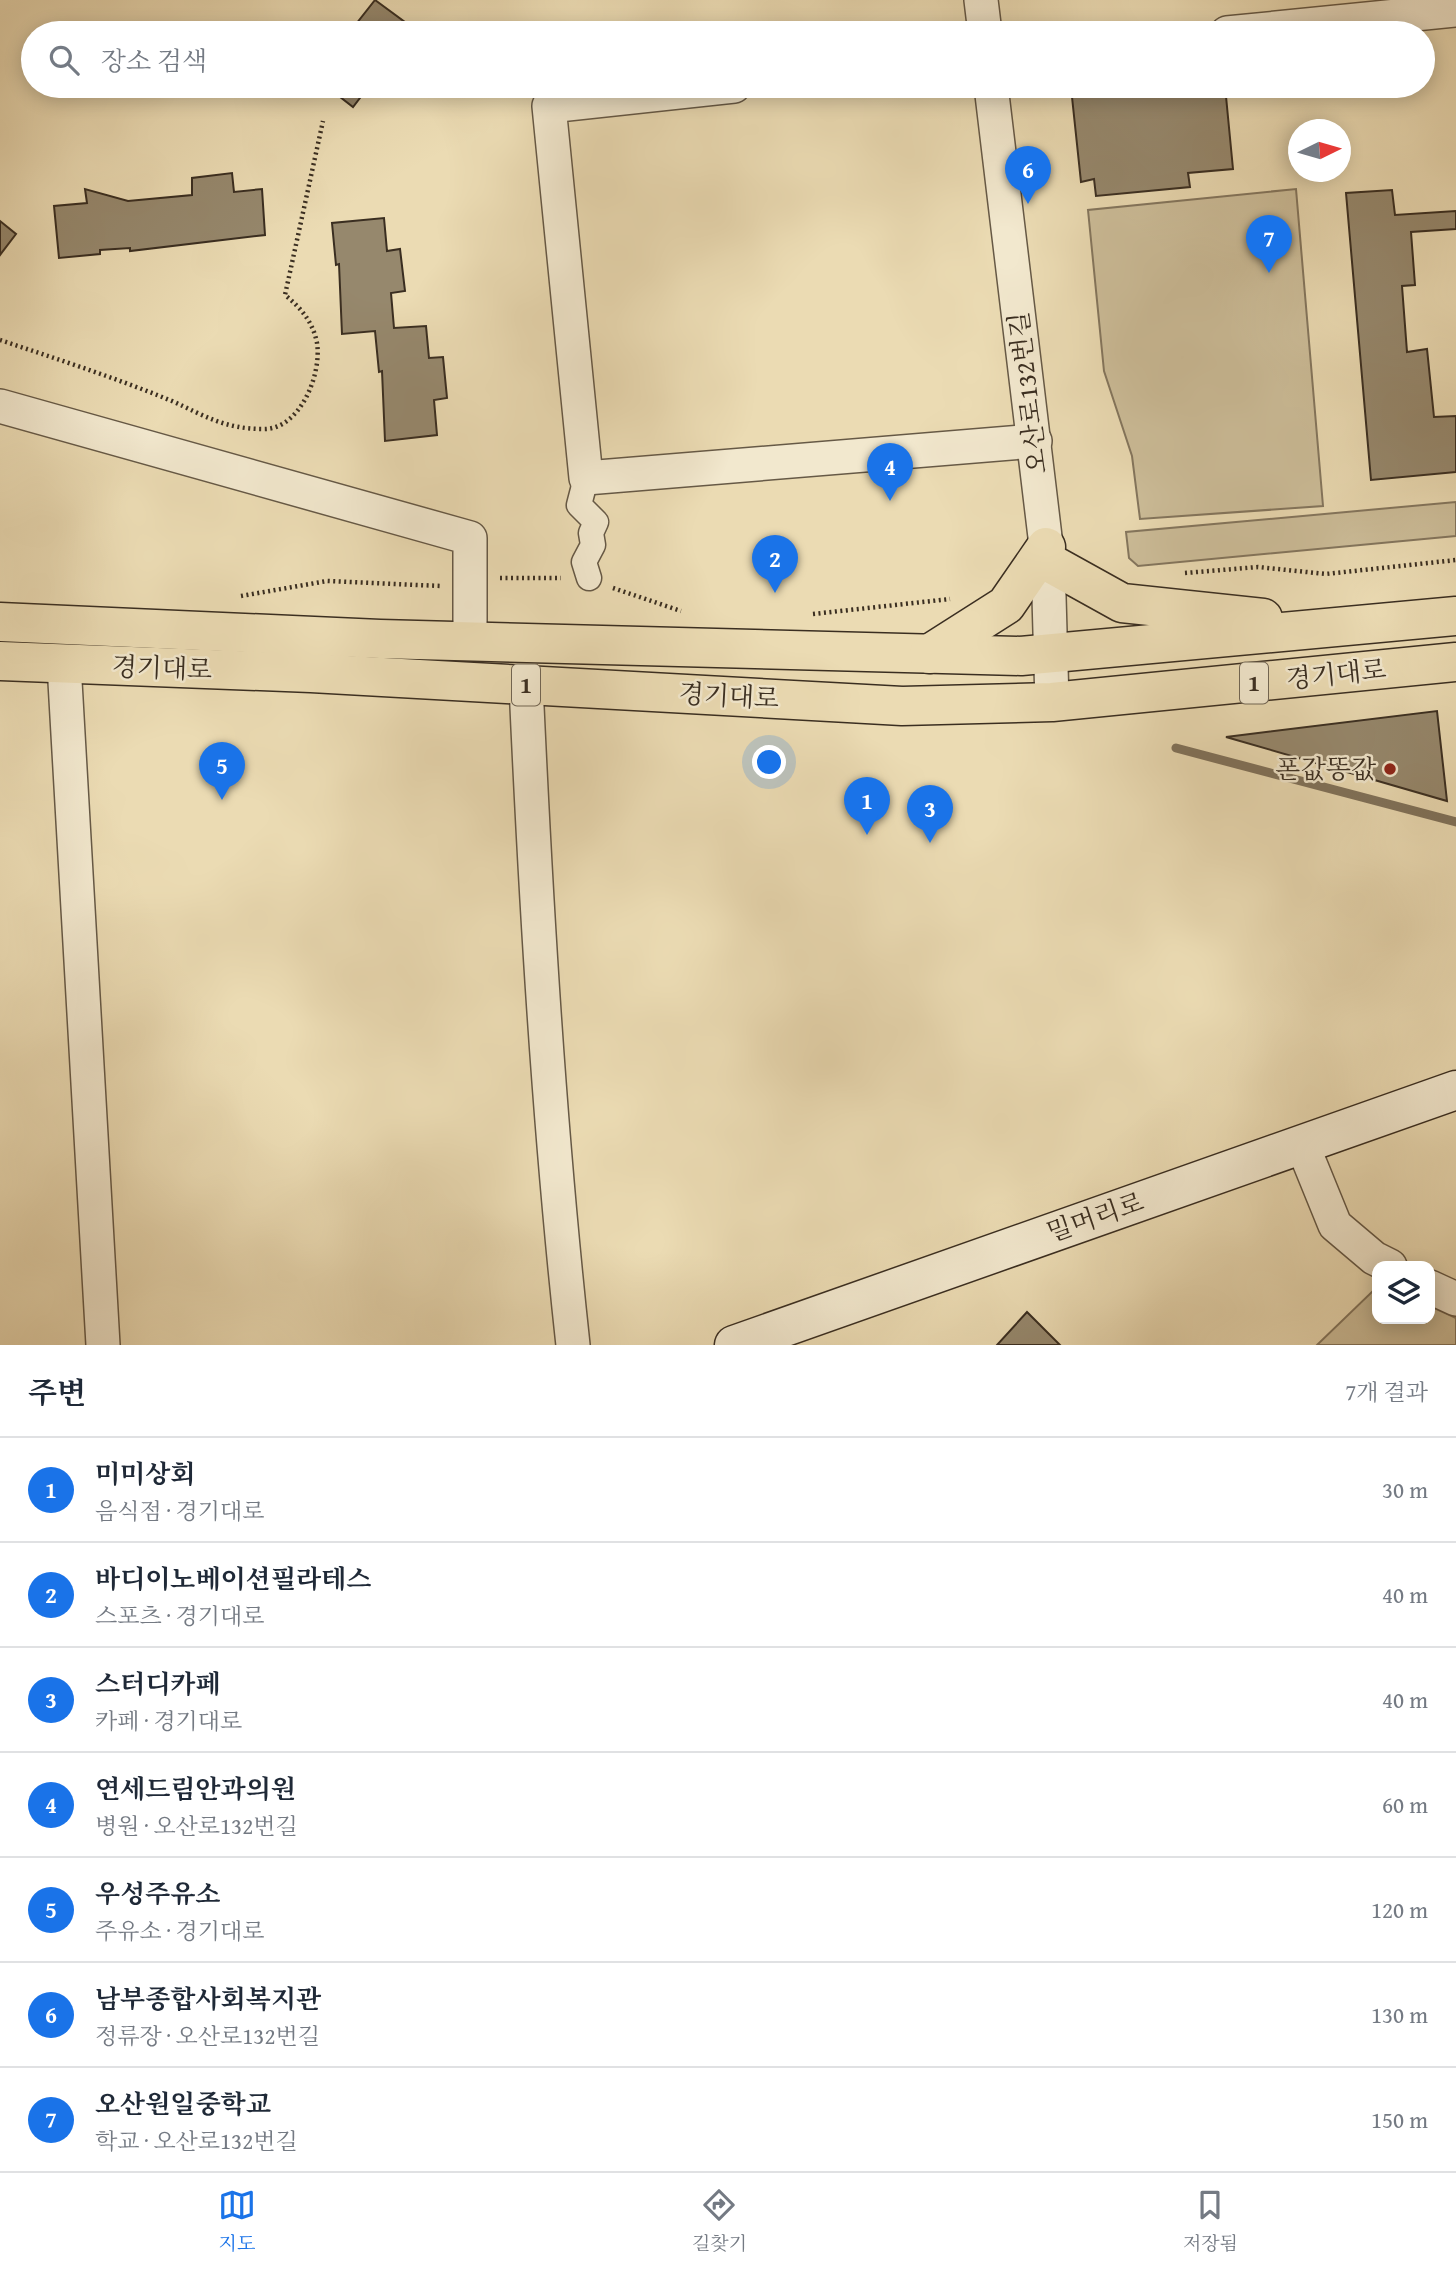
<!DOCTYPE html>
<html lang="ko">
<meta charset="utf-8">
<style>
:root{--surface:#fff;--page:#f2f2f3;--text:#1f2937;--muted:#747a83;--line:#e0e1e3;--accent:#1a73e8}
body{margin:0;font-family:"Gentium Book Plus","Noto Serif KR",serif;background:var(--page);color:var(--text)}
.controls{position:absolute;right:21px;bottom:21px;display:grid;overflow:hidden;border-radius:14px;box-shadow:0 4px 18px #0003}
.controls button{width:63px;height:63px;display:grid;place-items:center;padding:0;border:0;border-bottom:2px solid var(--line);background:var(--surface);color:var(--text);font:35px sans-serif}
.compass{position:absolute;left:1288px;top:119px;width:63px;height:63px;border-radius:50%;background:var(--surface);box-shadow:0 4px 18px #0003;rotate:85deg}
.you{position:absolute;left:770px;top:763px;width:24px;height:24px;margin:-18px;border:5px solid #fff;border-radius:50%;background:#1a73e8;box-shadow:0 0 0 10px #1a73e833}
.badge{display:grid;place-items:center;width:46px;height:46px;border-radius:50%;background:var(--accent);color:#fff;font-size:23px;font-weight:700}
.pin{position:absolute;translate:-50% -58px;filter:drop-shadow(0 2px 4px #0008)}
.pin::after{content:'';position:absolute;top:37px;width:24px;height:21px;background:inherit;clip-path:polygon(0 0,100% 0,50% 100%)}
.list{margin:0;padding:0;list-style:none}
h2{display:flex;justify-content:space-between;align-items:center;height:91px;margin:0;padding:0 28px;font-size:30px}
h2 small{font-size:23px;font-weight:400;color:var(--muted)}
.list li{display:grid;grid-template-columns:46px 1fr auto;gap:21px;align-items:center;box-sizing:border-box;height:105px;padding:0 28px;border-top:2px solid var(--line)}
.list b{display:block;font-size:26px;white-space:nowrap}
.list p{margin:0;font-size:23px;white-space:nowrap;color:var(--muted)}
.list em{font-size:23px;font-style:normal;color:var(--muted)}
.icon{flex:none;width:38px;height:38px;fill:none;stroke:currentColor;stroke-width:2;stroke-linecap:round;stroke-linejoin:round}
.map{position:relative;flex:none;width:1456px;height:1345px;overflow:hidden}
.search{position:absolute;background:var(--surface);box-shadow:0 4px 18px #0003;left:21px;right:21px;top:21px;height:77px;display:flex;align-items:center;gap:18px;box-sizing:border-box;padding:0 24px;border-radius:38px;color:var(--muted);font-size:26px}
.sheet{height:826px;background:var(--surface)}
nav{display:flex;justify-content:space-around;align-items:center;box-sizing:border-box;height:98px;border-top:2px solid var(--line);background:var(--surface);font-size:19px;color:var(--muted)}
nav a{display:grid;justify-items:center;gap:4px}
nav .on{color:var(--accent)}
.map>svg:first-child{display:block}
.green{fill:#cdbe9a;stroke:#84765e;stroke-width:2}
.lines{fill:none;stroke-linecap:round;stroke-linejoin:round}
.stream{stroke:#80725b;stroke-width:9}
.building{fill:#96886d;stroke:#3a2e21;stroke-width:2}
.pedestrian-casing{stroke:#665946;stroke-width:27}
.minor-casing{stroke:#665946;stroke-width:36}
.secondary-casing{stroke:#3a2e21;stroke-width:41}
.primary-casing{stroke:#3a2e21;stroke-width:41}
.path{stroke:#3a2e21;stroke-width:4.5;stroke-dasharray:2 3.5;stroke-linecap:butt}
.pedestrian{stroke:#f2e8ce;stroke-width:24}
.minor{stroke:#f2e8ce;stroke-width:33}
.secondary{stroke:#f2e8ce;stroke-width:38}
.primary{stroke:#ebdbb3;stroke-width:38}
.poi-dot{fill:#8f2418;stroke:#f2e8ce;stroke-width:2.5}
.labels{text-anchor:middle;stroke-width:5;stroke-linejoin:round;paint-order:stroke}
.shield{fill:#f2e8ce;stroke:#716655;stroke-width:2}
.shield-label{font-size:24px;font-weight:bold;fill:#3a2e21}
.street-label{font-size:26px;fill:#3a2e21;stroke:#f2e8ce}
.poi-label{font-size:26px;fill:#3a2e21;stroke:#f2e8ce;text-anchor:end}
</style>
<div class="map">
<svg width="1456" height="1345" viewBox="0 0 1456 1345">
<rect width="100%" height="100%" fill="#ebdbb3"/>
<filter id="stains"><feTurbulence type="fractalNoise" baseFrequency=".00286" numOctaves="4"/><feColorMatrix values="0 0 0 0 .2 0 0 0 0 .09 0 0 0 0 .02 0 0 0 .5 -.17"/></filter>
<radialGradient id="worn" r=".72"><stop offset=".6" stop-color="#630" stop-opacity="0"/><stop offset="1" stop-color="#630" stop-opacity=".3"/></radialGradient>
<!-- green -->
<g class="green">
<polygon points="1296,189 1323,506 1140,519 1132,456 1104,371 1088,210"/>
<polygon points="1456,502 1456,536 1138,566 1129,558 1126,532"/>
<polygon points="1377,1287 1377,1319 1430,1319 1430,1306 1456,1318 1456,1345 1317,1345"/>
</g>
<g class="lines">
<!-- stream -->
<polyline class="stream" points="1176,748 1456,822"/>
</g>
<!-- building -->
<g class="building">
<polygon points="375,0 413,28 409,33 349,33"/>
<polygon points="326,86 369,86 353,107"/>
<polygon points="1177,86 1225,86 1233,169 1188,173 1190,187 1096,196 1094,179 1081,182 1072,97"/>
<polygon points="232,173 234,192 262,189 265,235 130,251 130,248 100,250 100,254 59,258 54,206 87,203 85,189 128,201 192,195 192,178"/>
<polygon points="1392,190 1395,215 1456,211 1456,229 1411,232 1415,285 1402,286 1407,352 1427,349 1434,417 1456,416 1456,472 1371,480 1346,193"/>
<polygon points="384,218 387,251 400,249 405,291 391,293 394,328 426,326 429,358 443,357 447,398 434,400 437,435 385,441 382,371 379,372 375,331 342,334 339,264 336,265 332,223"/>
<polygon points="0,221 16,234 0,255"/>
<polygon points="1437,711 1447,801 1226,737"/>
<polygon points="1027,1312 1060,1345 997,1345"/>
</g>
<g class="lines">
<defs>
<polyline id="pedestrian" points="586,478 579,505 596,522 591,533 593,545 584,562 589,578"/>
<g id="minor">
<polyline points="981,0 985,33"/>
<polyline points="1227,33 1456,10"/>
<polyline points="734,86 549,106 586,478 1035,441"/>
<polyline points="991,86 1048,562 1052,702"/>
<polyline points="0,406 470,538 470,641"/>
<polyline points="64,664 103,1345"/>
<path d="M526 685C536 905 549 1126 573 1345"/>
<polyline points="1302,1144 1335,1225 1374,1258 1390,1266"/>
<polyline points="1430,1287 1456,1299"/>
</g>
<polyline id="secondary" points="734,1345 1456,1090"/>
<g id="primary">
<polyline points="1048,562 1122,603 1263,618"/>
<polyline points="0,622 380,639 1021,656 1456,616"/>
<polyline points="929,654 1006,605 1046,547"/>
<polyline points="0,661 311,673 902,706 1052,702 1456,662"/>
</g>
</defs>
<!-- pedestrian casing -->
<use href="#pedestrian" class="pedestrian-casing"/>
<!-- minor casing -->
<use href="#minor" class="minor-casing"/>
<!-- secondary casing -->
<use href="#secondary" class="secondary-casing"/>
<!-- primary casing -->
<use href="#primary" class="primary-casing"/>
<!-- path -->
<g class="path">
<path d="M0 340C57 359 116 378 172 401 205 416 225 429 263 429 300 430 322 374 317 343 313 322 301 308 285 295L323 121"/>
<polyline points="1185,573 1258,567 1326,574 1456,560"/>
<polyline points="500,578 561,578"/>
<polyline points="613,588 681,611"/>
<polyline points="241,596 327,581 441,586"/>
<polyline points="813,614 950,599"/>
</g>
<!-- pedestrian -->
<use href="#pedestrian" class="pedestrian"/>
<!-- minor -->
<use href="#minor" class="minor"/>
<!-- secondary -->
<use href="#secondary" class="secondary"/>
<!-- primary -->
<use href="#primary" class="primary"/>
</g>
<!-- markers -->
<circle class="poi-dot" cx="1390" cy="769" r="7"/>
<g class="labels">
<!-- shield labels -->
<g class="shield">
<rect x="1240" y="662.5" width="28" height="41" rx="5"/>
<rect x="512" y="664.5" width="28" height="41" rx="5"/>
</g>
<g class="shield-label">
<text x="1254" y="691">1</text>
<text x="526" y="693">1</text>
</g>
<!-- street labels -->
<g class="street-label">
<text transform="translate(1028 393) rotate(-97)" y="9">오산로132번길</text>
<text transform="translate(162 668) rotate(2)" y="9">경기대로</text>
<text transform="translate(1336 674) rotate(-6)" y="9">경기대로</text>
<text transform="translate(729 696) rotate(3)" y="9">경기대로</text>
<text transform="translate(1095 1217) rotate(-19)" y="9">밀머리로</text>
</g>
<!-- poi labels -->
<g class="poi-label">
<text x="1376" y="778">폰값똥값</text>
</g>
</g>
<rect width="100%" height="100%" filter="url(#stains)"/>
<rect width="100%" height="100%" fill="url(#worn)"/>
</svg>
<div class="controls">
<button><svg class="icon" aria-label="layers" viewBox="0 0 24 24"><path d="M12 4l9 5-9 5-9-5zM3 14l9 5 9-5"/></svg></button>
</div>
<svg class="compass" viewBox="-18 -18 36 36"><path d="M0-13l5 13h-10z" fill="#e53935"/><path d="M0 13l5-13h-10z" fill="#747a83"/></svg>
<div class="you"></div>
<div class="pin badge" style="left:867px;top:835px">1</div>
<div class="pin badge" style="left:775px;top:593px">2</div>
<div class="pin badge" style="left:930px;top:843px">3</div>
<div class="pin badge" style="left:890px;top:501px">4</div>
<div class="pin badge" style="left:222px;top:800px">5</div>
<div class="pin badge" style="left:1028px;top:204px">6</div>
<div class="pin badge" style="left:1269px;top:273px">7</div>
<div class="search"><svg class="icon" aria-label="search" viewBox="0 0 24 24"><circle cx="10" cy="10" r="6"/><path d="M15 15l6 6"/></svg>장소 검색</div>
</div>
<section class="sheet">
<h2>주변<small>7개 결과</small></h2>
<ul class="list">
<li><span class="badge">1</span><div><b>미미상회</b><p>음식점 · 경기대로</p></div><em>30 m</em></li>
<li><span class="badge">2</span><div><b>바디이노베이션필라테스</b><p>스포츠 · 경기대로</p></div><em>40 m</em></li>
<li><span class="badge">3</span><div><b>스터디카페</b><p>카페 · 경기대로</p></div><em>40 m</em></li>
<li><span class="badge">4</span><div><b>연세드림안과의원</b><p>병원 · 오산로132번길</p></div><em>60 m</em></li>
<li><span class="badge">5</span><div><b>우성주유소</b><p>주유소 · 경기대로</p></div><em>120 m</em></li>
<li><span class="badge">6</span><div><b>남부종합사회복지관</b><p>정류장 · 오산로132번길</p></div><em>130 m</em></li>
<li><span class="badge">7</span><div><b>오산원일중학교</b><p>학교 · 오산로132번길</p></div><em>150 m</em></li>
</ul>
</section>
<nav>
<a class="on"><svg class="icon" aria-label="map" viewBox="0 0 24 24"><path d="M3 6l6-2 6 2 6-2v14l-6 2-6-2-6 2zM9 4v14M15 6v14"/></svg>지도</a>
<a><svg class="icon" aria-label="directions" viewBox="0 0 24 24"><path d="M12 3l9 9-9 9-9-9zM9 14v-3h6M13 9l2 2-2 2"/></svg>길찾기</a>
<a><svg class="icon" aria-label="saved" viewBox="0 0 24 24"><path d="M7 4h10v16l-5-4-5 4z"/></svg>저장됨</a>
</nav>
